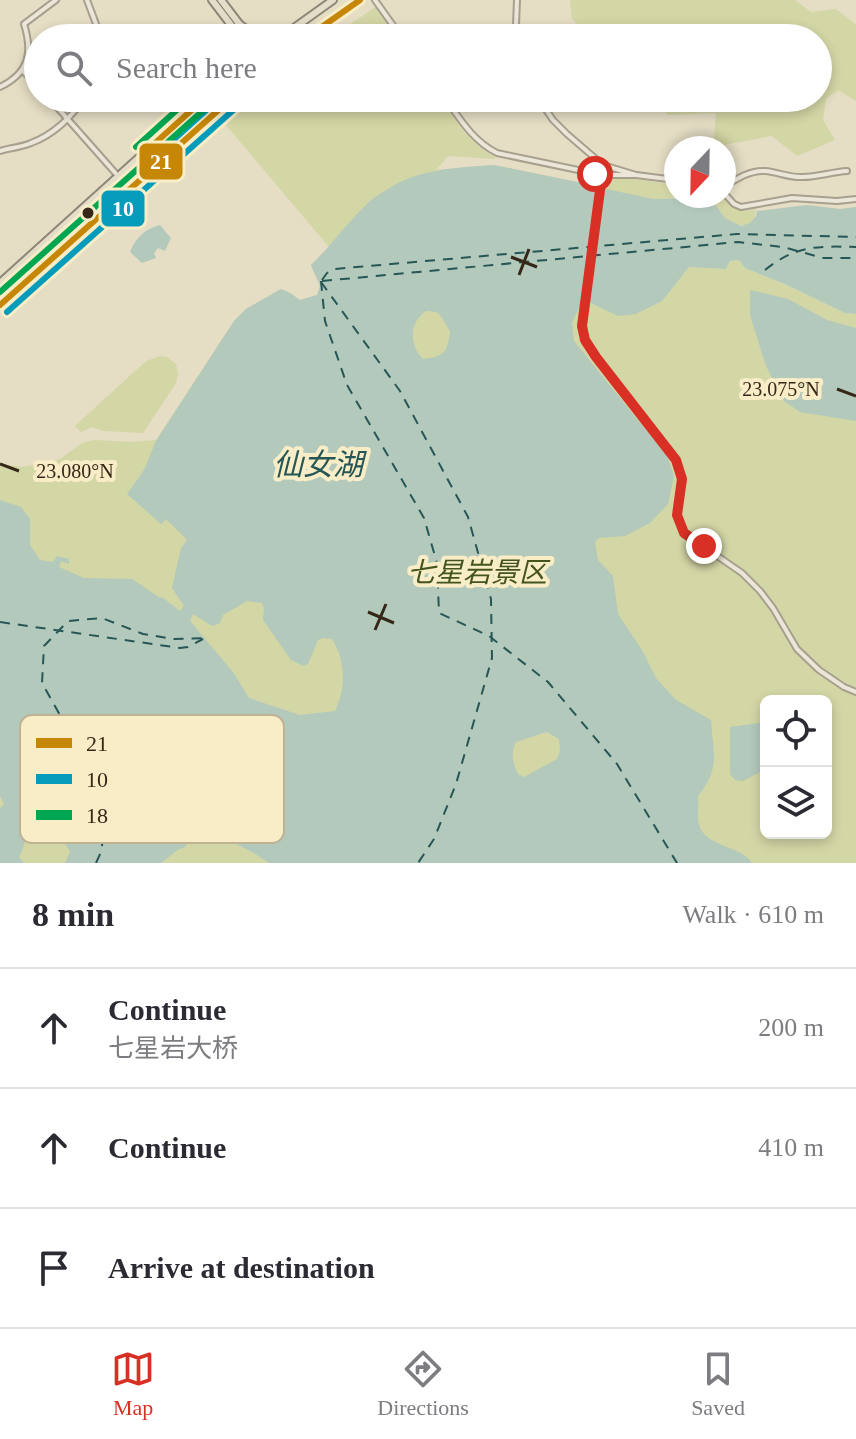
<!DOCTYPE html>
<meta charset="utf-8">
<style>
:root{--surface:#fff;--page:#f7f7f7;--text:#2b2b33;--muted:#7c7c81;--line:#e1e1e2;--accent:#d93025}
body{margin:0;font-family:"Times New Roman","Noto Sans SC",serif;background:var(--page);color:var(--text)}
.controls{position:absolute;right:24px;bottom:24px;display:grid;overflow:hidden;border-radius:12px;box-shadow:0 4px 12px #0003}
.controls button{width:72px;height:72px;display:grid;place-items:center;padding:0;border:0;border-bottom:2px solid var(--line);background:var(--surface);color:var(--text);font:40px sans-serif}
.compass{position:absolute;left:664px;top:136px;width:72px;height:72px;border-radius:50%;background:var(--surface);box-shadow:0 4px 12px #0003;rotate:202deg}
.stop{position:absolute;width:24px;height:24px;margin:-18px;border:6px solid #d93025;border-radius:50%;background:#fff}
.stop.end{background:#d93025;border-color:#fff;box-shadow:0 2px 8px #0008}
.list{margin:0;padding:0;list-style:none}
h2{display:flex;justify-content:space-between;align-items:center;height:104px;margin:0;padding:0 32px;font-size:34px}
h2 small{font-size:26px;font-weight:400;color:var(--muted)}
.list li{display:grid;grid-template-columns:52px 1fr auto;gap:24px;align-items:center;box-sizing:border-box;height:120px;padding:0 32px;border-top:2px solid var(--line)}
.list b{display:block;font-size:30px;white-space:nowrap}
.list p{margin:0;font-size:26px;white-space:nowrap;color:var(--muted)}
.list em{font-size:26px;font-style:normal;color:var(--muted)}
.icon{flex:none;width:44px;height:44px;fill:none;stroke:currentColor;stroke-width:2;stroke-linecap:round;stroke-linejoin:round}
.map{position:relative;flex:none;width:856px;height:863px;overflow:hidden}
.search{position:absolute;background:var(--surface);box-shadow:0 4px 12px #0003;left:24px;right:24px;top:24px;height:88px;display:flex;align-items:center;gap:20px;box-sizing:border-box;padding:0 28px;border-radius:44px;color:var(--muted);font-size:30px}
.sheet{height:464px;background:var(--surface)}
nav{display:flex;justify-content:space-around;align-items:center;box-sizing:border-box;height:112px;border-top:2px solid var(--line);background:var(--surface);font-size:22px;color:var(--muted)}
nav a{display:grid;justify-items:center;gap:4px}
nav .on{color:var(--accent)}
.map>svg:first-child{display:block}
.green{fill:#d3d6a5;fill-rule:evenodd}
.water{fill:#b3c9bc;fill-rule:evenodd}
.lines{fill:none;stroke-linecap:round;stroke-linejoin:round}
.ferry{stroke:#265756;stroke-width:2;stroke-dasharray:10 8;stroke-linecap:butt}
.minor-casing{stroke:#a8a08f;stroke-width:8}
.major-casing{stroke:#8e8676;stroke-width:10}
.minor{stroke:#ebe6d8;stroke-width:4}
.major{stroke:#e4ddc8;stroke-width:6}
.bus-1-casing{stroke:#f8edc7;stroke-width:12}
.bus-2-casing{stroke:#f8edc7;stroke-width:12}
.bus-3-casing{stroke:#f8edc7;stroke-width:12}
.bus-1{stroke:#c68606;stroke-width:6}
.bus-2{stroke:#059cbc;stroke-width:6}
.bus-3{stroke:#00a651;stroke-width:6}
.route{stroke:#d93025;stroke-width:10}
.ticks{fill:none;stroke:#352818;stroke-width:3}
.bus-dot{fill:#352818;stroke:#f8edc7;stroke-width:3}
.labels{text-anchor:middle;stroke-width:8;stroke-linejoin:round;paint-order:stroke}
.park-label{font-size:28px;font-style:italic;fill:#43541d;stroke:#f8edc7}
.water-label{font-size:30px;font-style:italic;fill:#265756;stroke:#f8edc7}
.key{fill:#f8edc7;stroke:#beb292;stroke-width:2}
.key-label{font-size:22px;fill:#352818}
.ticks-label{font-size:20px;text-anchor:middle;fill:#352818;stroke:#f8edc7;stroke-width:8;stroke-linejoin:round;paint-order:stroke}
.line-badge{stroke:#f8edc7;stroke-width:3}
.badge-label{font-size:22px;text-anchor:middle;font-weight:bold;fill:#fff}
</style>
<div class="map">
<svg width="856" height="863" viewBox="0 0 856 863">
<rect width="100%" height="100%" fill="#e5ddc4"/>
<!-- green -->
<g class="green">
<polygon points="570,0 795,0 811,12 836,9 856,25 856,101 838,90 826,99 823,120 835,140 797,156 772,136 713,147 716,113 668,115 651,98 818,98 818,38 591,38 572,19"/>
<polygon points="376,7 398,38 329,38"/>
<path d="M250 98H440C456 121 469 144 495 157V159L448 156 436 170 494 165 582 183 595 189 601 188 606 178 615 176 676 185V196H720C735 210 735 212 756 209 755 228 739 229 727 219 721 215 718 209 714 203L694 198 653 199 602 189 589 301 681 276 689 267 726 269 730 261 739 260 745 268 787 285 845 313 856 314V863H0V464L21 467 47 463 60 459 82 443 94 440 133 442 156 440 234 321 246 309 281 289 290 293 300 300 317 295 320 286 311 265 329 247 225 124ZM766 701H826V833H766Z"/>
<polygon points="161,356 167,357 176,364 178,374 176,383 143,433 104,431 91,427 81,432 75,426 146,361"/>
</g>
<!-- water -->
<g class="water">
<path d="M494 165 582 183 594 189 602 188 653 199 705 198 714 203 725 218 741 226 750 223 756 216 757 211 807 205 840 209 856 207V314L845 313 787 285 745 268 739 260 730 261 726 269 689 267 662 301 636 314 618 316 589 302 582 301 572 323 574 341 667 456 674 476 668 504 650 523 625 536 599 538 595 542 598 560 613 576 618 614 642 650 656 678 676 700 711 720C713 754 721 767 698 796 699 805 696 819 700 828 710 848 740 845 752 863H269C248 848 222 836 195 831L187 840V844L184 848 179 849 161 863H65L70 852 62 838 36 804 26 802 32 813 27 817 18 818C29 831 26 842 19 857L24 863H0V808L4 804 0 796V500L21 507 30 519V545L40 560 53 562 57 556 69 559V564L61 561 59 567 84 578 132 579 160 598 162 597 180 611 184 606 172 588 181 548 187 540 166 519 161 524 127 494 144 470 156 441 234 321 246 309 281 289 290 293 300 300 317 295 320 286 311 265C331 246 346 224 366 205 371 199 379 195 386 190 420 168 456 168 494 165ZM426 311C442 310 442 319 450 331 448 352 444 357 423 359 409 345 409 322 426 311ZM247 601 262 603 264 608 263 620 291 660 303 666 308 664 318 640 323 638 332 639C346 661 346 689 335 711L300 715 249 698 233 672 190 621 193 614 212 626 220 623 223 615ZM547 732 559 739 560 751 557 759 524 777 518 774C513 763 510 753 516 742Z"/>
<path d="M160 225 171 238 165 251 158 248 154 253 156 258 142 263 130 252C136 237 145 229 160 225Z"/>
<polygon points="750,290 788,299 827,320 856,328 856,421 800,412 784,401 766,366 750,315"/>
<polygon points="766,722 766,769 743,781 735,780 730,774 730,727"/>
</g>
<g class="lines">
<!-- ferry -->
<g class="ferry">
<path d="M765 270C796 245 818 246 856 247"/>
<polyline points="322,280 327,273 334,269 737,234 856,237"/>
<polyline points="321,281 325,321 347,385 424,518 437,563 439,613 489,636 548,682 617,764 677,863"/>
<polyline points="322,281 738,242 783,247 823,258 856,258"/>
<polyline points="321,282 400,391 468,517 491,599 492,658 456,784 434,839 418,863"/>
<polyline points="0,622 180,648 188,647 203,639"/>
<polyline points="96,863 101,852 107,813 88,765 42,683 44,646 68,621 102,618 143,634 174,639 206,638"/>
</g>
<defs>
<g id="minor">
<polyline points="87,0 96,24 98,38"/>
<polyline points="375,0 402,38"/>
<polyline points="517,0 516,25 518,38"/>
<polyline points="23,71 38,86"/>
<path d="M0 87C29 73 33 53 24 24L56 0"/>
<polyline points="49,98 118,176"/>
<path d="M445 98C460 119 473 141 497 153L602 175H636"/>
<polyline points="538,98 553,120 567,134 603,165 636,175 676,180"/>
<path d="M0 151C10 148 22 147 31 143 53 135 72 117 84 98"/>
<polyline points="602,175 582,326 585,340 596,357 676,460 682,479 677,515 684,533 742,573 760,591 773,608 797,649 819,670 844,687 856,692"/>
<path d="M724 187C736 179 750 170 765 171 778 172 790 178 803 177 817 177 832 172 847 171"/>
<polyline points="724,193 734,204 741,207 792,198 837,201 856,199"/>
</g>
<g id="major">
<polyline points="212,0 241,38"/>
<polyline points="221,0 250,38"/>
<path d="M239 24C256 37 262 39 283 34"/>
<polyline points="280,38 333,0"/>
<polyline points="306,38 360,0"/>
<polyline points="0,283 205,98"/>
<polyline points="0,305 232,98"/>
</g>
</defs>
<!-- minor casing -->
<use href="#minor" class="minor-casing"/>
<!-- major casing -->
<use href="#major" class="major-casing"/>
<!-- minor -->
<use href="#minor" class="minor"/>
<!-- major -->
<use href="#major" class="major"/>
<defs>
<g id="bus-1">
<polyline points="306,38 360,0"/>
<polyline points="143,154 205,98"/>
<polyline points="0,305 232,98"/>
</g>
<g id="bus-2">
<polyline points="150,161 212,105"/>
<polyline points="7,312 239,105"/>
</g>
<g id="bus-3">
<polyline points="136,147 190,98"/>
<polyline points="0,292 217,98"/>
</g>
</defs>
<!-- bus-1 casing -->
<use href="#bus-1" class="bus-1-casing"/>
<!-- bus-2 casing -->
<use href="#bus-2" class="bus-2-casing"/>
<!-- bus-3 casing -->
<use href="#bus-3" class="bus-3-casing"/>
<!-- bus-1 -->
<use href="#bus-1" class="bus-1"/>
<!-- bus-2 -->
<use href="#bus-2" class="bus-2"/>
<!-- bus-3 -->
<use href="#bus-3" class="bus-3"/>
</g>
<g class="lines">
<!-- route -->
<polyline class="route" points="595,174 602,175 582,326 585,340 596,357 676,460 682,479 677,515 684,533 704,546"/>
</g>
<!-- ticks -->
<path class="ticks" d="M511 257 537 267M519 275 529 249M837 389 856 396M0 464 19 471M368 612 394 623M375 630 386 604"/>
<!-- markers -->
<circle class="bus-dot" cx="88" cy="213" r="7"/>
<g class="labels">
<!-- park labels -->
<g class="park-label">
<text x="477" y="582">七星岩景区</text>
</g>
<!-- water labels -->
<g class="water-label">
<text x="318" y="475">仙女湖</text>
</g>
</g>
<!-- legend -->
<rect x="20" y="715" width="264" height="128" rx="12" class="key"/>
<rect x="36" y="738" width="36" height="10" fill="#c68606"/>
<rect x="36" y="774" width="36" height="10" fill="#059cbc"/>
<rect x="36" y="810" width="36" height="10" fill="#00a651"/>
<g class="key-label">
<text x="86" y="751">21</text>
<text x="86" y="787">10</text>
<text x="86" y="823">18</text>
</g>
<g class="ticks-label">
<text x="781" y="396">23.075°N</text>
<text x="75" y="478">23.080°N</text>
</g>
<g class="line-badge">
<rect x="138" y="142" width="46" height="39" rx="8" fill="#c68606"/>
<rect x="100" y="189" width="46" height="39" rx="8" fill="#059cbc"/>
</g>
<g class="badge-label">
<text x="161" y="169">21</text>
<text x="123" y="216">10</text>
</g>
</svg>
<div class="controls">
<button><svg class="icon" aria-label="locate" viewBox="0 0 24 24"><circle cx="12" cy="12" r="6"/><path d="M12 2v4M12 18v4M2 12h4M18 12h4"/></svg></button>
<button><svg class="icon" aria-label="layers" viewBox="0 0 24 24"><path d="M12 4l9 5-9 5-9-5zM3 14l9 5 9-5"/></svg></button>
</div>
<svg class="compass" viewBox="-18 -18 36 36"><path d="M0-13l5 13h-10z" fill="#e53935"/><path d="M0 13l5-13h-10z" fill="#7c7c81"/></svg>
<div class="stop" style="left:595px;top:174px"></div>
<div class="stop end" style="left:704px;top:546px"></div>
<div class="search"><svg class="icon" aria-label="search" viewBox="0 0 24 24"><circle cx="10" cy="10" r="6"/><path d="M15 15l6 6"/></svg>Search here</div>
</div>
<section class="sheet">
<h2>8 min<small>Walk · 610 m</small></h2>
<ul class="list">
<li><svg class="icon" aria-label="ahead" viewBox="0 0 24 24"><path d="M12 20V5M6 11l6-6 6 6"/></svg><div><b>Continue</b><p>七星岩大桥</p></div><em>200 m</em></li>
<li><svg class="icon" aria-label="ahead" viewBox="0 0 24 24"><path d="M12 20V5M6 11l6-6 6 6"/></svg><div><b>Continue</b></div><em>410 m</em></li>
<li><svg class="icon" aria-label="arrive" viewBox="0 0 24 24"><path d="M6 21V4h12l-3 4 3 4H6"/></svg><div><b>Arrive at destination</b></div></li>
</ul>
</section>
<nav>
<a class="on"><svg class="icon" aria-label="map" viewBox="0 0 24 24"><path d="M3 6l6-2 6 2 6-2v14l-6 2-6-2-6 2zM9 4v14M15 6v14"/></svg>Map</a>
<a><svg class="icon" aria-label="directions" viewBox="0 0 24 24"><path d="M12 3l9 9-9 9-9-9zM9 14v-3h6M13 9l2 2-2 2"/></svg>Directions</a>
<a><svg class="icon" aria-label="saved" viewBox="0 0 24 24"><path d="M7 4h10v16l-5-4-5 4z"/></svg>Saved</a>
</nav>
